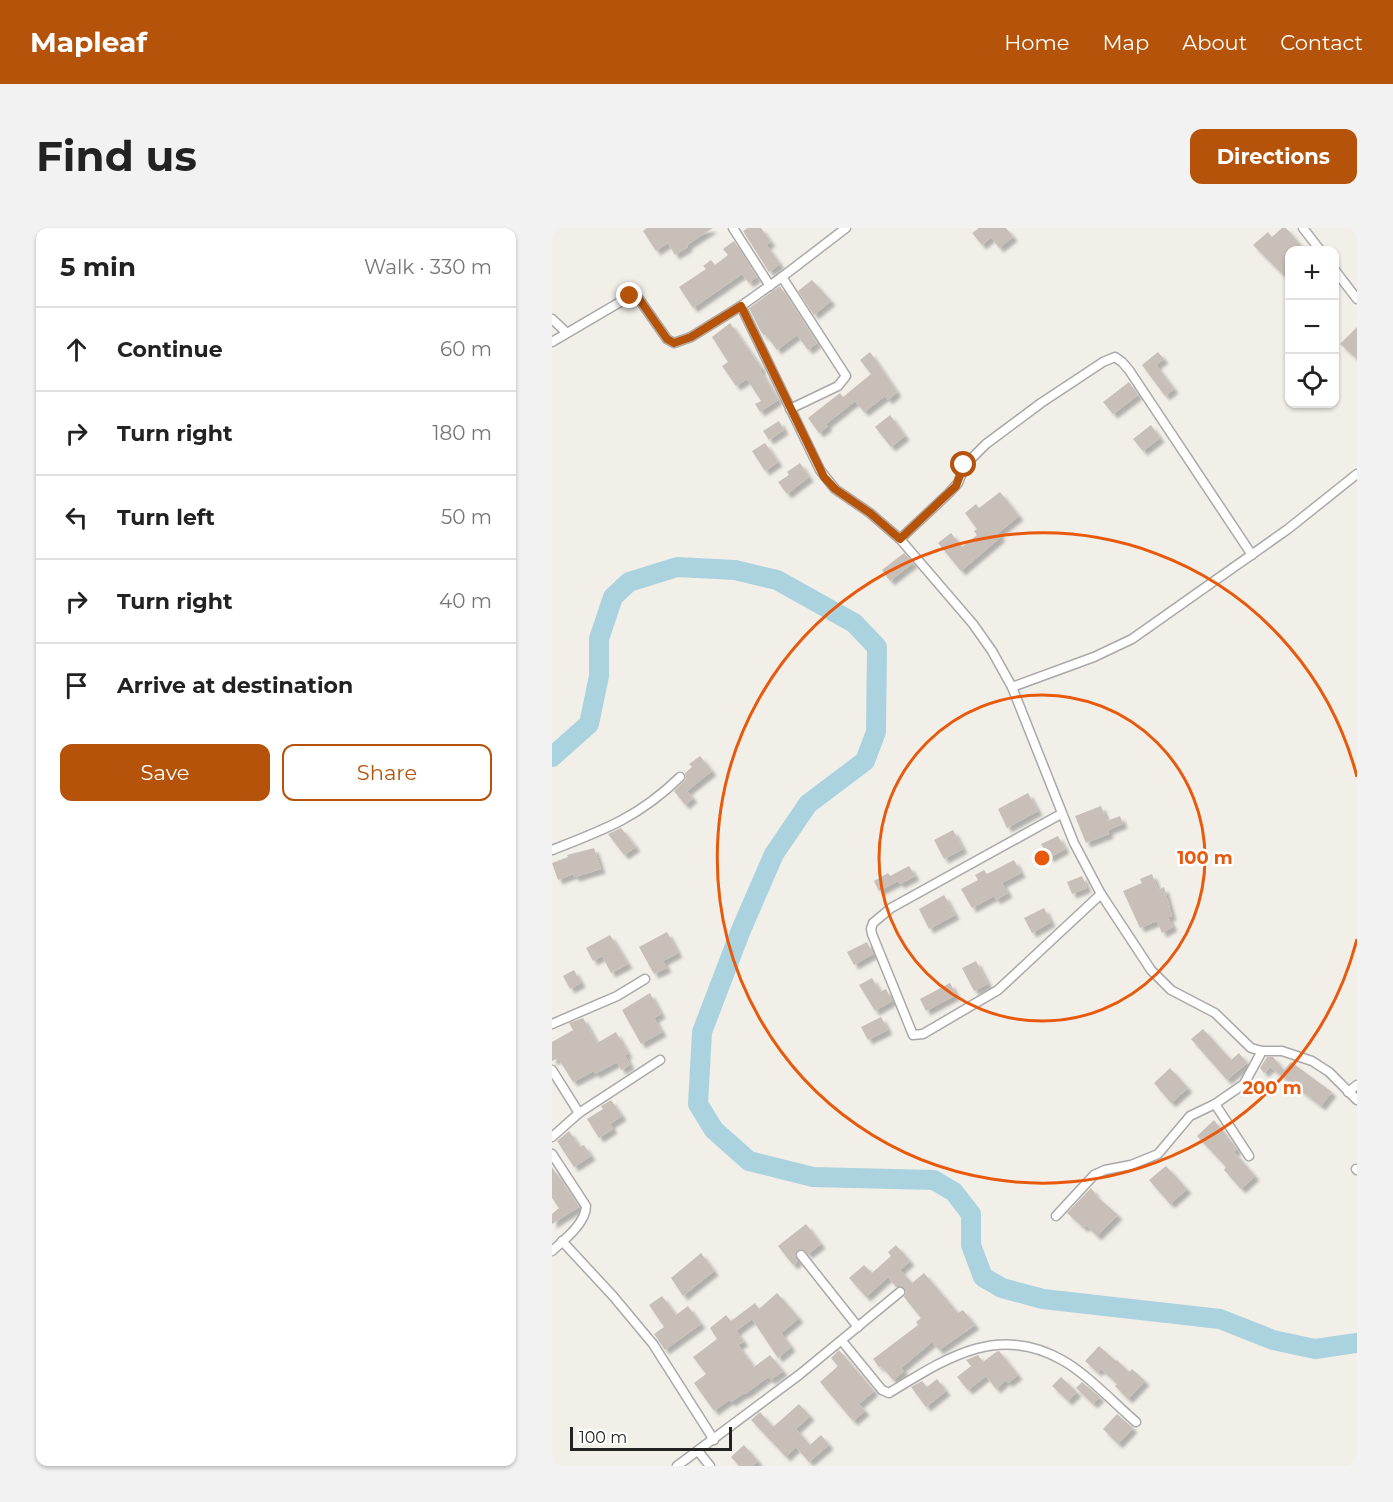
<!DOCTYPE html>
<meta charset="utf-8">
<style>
:root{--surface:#fff;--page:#f2f2f2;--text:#222;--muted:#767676;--line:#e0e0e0;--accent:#b45309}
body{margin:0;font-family:Montserrat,sans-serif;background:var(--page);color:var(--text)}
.controls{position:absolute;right:18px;top:18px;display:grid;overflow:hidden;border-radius:12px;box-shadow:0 2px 4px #0004}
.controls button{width:54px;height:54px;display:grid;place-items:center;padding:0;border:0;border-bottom:2px solid var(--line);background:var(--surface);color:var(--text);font:30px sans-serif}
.scale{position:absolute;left:18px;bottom:15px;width:162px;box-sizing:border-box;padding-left:6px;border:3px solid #222;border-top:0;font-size:16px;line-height:21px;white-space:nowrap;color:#222;-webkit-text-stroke:4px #fff;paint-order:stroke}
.stop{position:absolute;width:18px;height:18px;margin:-14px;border:4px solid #b45309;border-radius:50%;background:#fff}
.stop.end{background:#b45309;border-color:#fff;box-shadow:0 2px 6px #0008}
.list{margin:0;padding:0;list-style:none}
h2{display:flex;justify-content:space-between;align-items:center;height:78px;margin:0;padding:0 24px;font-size:26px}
h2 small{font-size:20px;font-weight:400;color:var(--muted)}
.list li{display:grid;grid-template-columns:39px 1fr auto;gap:18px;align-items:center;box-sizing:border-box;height:84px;padding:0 24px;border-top:2px solid var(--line)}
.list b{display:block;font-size:22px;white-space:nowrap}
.list em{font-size:20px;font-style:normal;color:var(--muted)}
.actions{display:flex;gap:12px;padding:18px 24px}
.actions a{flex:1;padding:14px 0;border:2px solid var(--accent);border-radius:12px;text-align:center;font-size:21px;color:var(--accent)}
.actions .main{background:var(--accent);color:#fff}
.icon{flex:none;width:33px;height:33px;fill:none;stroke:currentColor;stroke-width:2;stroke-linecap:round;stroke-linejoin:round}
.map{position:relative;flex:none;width:805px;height:1238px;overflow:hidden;border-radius:12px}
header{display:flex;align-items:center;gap:36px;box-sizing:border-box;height:84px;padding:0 30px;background:var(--accent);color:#fff}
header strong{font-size:28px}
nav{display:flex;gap:33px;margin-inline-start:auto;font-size:21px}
.intro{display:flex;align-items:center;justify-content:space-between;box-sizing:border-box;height:144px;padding:0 36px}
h1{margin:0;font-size:42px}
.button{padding:15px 27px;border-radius:12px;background:var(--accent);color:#fff;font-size:21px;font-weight:700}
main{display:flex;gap:36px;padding:0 36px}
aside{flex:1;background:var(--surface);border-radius:12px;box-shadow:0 2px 4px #0004}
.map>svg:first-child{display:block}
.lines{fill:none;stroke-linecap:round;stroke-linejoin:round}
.river{stroke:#aad3df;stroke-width:20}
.building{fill:#c7bfb8;filter:url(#shadow)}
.minor-casing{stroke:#a9a9a9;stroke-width:11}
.minor{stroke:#fff;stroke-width:8}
.route{stroke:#b45309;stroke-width:8}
.ring{fill:none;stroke:#e8590c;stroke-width:3}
.centre{fill:#e8590c;stroke:#fff;stroke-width:3}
.ring-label{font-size:18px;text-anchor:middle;font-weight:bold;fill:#e8590c;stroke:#fff;stroke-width:5;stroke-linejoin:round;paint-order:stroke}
</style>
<header>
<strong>Mapleaf</strong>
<nav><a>Home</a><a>Map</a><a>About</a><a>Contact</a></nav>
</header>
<div class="intro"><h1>Find us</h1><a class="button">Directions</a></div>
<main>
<aside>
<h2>5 min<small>Walk · 330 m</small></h2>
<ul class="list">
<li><svg class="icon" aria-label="ahead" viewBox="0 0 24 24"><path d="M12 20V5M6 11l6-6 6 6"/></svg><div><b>Continue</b></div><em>60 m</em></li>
<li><svg class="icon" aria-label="right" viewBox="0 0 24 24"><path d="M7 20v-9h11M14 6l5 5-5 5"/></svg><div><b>Turn right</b></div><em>180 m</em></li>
<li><svg class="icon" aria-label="left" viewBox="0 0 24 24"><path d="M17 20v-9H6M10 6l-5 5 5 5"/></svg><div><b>Turn left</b></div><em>50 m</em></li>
<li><svg class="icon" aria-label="right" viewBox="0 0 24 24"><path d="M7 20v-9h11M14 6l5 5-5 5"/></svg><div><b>Turn right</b></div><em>40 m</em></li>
<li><svg class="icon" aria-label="arrive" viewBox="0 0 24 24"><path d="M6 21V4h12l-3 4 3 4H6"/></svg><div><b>Arrive at destination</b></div></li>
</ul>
<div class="actions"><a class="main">Save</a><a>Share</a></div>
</aside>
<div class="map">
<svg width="805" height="1238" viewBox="0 0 805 1238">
<defs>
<filter id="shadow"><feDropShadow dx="4.5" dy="4.5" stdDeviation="1.5" flood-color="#0004"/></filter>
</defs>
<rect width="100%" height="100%" fill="#f2efe9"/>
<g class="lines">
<!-- river -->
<polyline class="river" points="0,529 37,496 47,448 47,411 61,369 77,354 125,339 183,342 225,352 302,395 325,419 324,504 313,533 256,576 222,626 189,702 150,804 146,876 162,902 197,933 261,949 382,952 402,964 419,986 419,1017 431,1049 450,1060 491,1071 668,1091 721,1112 763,1121 805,1115"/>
</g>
<!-- building -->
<g class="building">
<polygon points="95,0 161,0 135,17 136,19 123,27 116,15 104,23 91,3"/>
<polygon points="196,0 209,0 219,14 214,17 228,36 217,44 191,3"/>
<polygon points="427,0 454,0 461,9 447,20 439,9 430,17 420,5"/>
<polygon points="730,0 734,0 753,22 738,22 738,39 730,46 701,17 716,4 720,9"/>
<polygon points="182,13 205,49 197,55 190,46 141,80 127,59 154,41 151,38 159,32 163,37 176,27 171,21"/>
<polygon points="260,52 279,73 262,87 246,63"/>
<polygon points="228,58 265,115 256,122 245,107 225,122 213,106 212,108 208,102 197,80"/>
<polygon points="178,95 210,141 208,142 226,172 208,184 203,176 209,173 195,151 184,158 170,138 176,134 160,109"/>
<polygon points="805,99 805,131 788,116"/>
<polygon points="318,124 345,164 336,172 333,168 312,184 303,173 274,196 276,198 267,205 256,190 288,165 291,169 319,146 308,132"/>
<polygon points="606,124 612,131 604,137 622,161 613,168 590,137"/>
<polygon points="577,154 586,167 561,186 551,174"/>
<polygon points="338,187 353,208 339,219 323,199"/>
<polygon points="227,193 232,202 217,212 211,203"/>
<polygon points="599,197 608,210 591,223 581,211"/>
<polygon points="213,215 226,234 213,243 200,223"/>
<polygon points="248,235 257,249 235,266 226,254 237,247 235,244"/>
<polygon points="448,264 467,288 446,305 449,309 409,343 386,315 399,305 410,319 425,307 422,303 425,301 413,285 424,276 427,280"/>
<polygon points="352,325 361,335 338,353 330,342"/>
<polygon points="148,528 160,543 135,563 141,570 133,577 122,563 134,551 133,545 140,539 137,536"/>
<polygon points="476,565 486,583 455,600 446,581"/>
<polygon points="549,578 555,593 568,588 571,596 556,602 557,606 534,615 523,588"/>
<polygon points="69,600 84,619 72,627 56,606"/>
<polygon points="401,602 411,621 392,631 382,612"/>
<polygon points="506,608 513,621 497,630 489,616"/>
<polygon points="42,620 49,641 23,649 21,646 6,652 0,635 16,629 15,627"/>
<polygon points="462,632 469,645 450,655 456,665 444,672 442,668 420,680 409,661 426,652 423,647 432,642 435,646"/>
<polygon points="357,638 363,648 348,656 346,653 327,663 322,653 336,645 338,648"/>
<polygon points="600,646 606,662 612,659 620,688 616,689 621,699 610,705 605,693 588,700 571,663 590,655 588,651"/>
<polygon points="530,648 535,660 520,666 515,654"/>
<polygon points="392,667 403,687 377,701 367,681"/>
<polygon points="492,680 499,694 480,705 472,690"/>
<polygon points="115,704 126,725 111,733 115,740 102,746 87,719"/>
<polygon points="58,707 76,736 59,745 50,728 41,733 34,720"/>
<polygon points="315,714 321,726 302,737 295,724"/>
<polygon points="424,733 436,756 422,763 410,740"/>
<polygon points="22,742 29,755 18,761 11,748"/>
<polygon points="320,750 328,764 334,761 340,773 323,783 307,757"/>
<polygon points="398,755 404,767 374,783 368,771"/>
<polygon points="98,765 109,786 102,790 110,804 89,816 70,782"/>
<polygon points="329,789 336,802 316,812 309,799"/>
<polygon points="31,790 45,815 64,804 76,826 73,827 78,837 69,842 65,834 43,846 42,843 21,854 6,830 0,833 0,814 21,802 17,795"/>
<polygon points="651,801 679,832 687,825 695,835 675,852 639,811"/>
<polygon points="715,829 721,829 732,842 739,834 780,864 769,878 718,839 712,845 708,840"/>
<polygon points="618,840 636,860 619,875 602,855"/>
<polygon points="59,872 70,888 58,896 61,901 47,910 35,891 51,881 49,878"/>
<polygon points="662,892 685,921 682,924 703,948 689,961 672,942 674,939 645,908"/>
<polygon points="17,903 28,919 32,917 39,928 22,939 5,913"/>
<polygon points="614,938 635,961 618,976 597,952"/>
<polygon points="0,939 27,979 0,996 0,986 7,980 0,970"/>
<polygon points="539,960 543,965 542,966 566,987 545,1008 534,997 532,1000 515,985"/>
<polygon points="254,996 269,1016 256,1026 251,1021 246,1022 243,1027 246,1033 241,1037 226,1018"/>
<polygon points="344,1017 358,1033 348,1042 360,1055 372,1045 406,1085 411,1082 423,1097 387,1122 380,1114 349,1140 352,1143 341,1152 329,1138 327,1139 321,1131 366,1097 364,1094 369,1090 352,1069 354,1064 352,1060 344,1059 336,1049 314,1069 297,1050 312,1037 320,1045 339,1028 336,1024"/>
<polygon points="149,1025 162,1043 131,1068 119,1050"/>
<polygon points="225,1065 247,1090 229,1105 239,1119 226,1130 200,1091 184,1103 192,1114 186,1117 202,1139 218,1127 231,1143 219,1152 216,1149 193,1166 192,1165 179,1174 177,1172 162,1183 142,1155 154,1146 141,1129 165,1111 158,1100 174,1087 179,1093 203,1075 207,1081"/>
<polygon points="110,1068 124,1087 136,1078 149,1096 113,1122 102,1106 112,1099 97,1077"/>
<polygon points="547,1118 564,1133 565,1132 577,1144 580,1141 593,1153 576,1171 563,1158 565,1156 549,1141 545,1144 533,1133"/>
<polygon points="287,1122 322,1163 307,1176 313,1183 301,1193 268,1154 286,1138 279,1130"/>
<polygon points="447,1123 466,1147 456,1155 454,1152 444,1161 434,1148 416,1162 405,1149 419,1138 414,1132 426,1127 431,1134 444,1124"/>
<polygon points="509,1149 525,1164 516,1173 500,1158"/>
<polygon points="385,1151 394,1163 374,1179 359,1159 370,1153 375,1159"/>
<polygon points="530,1154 548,1169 541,1176 524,1160"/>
<polygon points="247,1176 258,1188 244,1201 258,1217 269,1207 277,1217 257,1234 244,1219 234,1229 199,1192 208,1184 221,1199"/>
<polygon points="565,1186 581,1200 566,1216 551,1201"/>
<polygon points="192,1217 206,1233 201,1238 187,1238 179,1229"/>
</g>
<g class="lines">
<defs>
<g id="minor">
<polyline points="181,0 218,58"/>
<polyline points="294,0 230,49 189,78 268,242 283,261 318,285 348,311 421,396 440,423 460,459 522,615 549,666 599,742 619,762 663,785 699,820 710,823 730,823 760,833 777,844 805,872"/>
<polyline points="751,0 768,22"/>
<polyline points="782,41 805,71"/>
<polyline points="230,49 294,148 286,158 238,181"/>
<polyline points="0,91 15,105"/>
<polyline points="0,114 80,67 87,71 115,111 122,115 139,109 189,78"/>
<polyline points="348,311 397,265 406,255 413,237 434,216 489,175 551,134 563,129 570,134 577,142 700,327"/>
<polyline points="460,459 542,429 580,411 736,301 805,246"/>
<polyline points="509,586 339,680 321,695 319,701 320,706 361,807 371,806 446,762 549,666"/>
<path d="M0 622C52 602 87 589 128 549"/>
<polyline points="0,796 65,768 93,751"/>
<polyline points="0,842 27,885"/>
<polyline points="796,864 805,857"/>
<polyline points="663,876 697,928"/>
<polyline points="0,909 27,885 108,832"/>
<path d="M0 926 34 978C34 995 12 1012 0 1023"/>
<polyline points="804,941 805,942"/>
<polyline points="504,988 542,947 553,942 579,937 606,926 638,888 663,876 692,856 710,823"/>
<polyline points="10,1013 61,1068 101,1116 162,1212"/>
<polyline points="249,1027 306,1099"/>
<path d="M290 1113 330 1162 337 1165C393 1131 445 1095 510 1132 534 1145 563 1176 584 1194"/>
<polyline points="146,1223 158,1238"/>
<polyline points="125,1238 247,1147 348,1064"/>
</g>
</defs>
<!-- minor casing -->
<use href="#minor" class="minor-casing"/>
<!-- minor -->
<use href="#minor" class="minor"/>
</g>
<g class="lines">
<!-- route -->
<polyline class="route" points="78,68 85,68 115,111 122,115 139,109 189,78 272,249 283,261 318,285 348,311 404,258 412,237"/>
</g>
<!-- distance rings -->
<g class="ring">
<circle cx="490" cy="630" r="163"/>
<path d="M805 711A325 325 0 1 1 805 549"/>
</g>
<circle cx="490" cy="630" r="9" class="centre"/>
<g class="ring-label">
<text x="653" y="636">100 m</text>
<text x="720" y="866">200 m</text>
</g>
</svg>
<div class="controls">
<button>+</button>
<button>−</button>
<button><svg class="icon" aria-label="locate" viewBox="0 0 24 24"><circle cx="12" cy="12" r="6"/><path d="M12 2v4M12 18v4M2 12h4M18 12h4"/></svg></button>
</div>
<div class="scale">100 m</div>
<div class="stop" style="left:412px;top:237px"></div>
<div class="stop end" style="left:78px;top:68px"></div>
</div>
</main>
